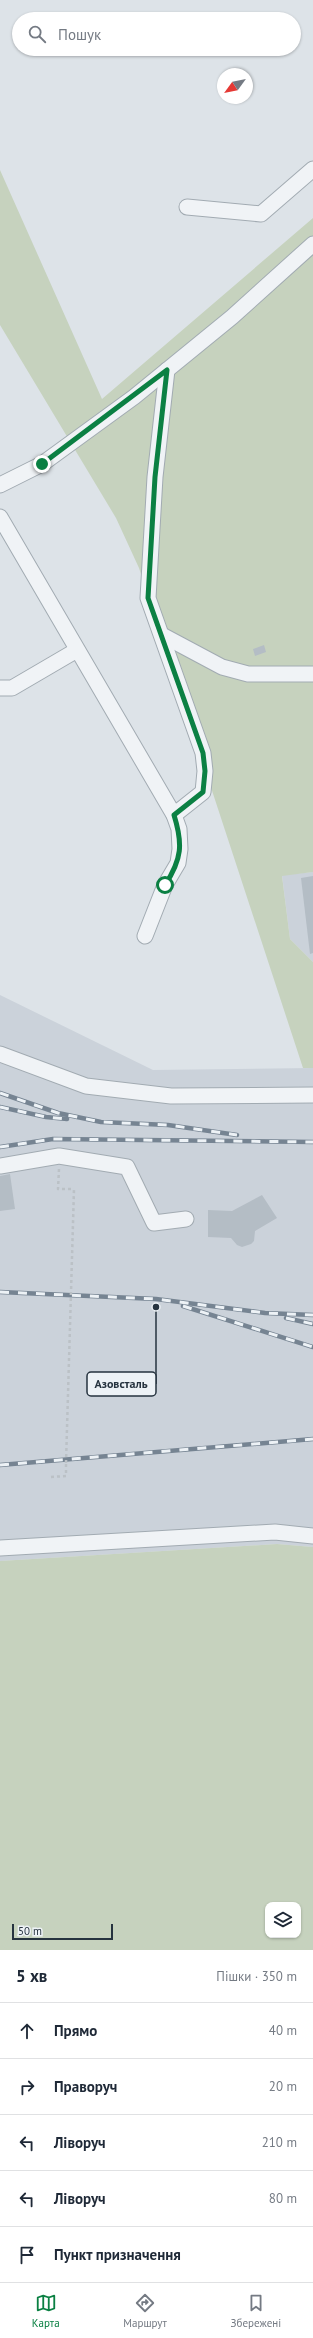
<!DOCTYPE html>
<html lang="uk">
<meta charset="utf-8">
<style>
:root{--surface:#fff;--page:#f6f6f7;--text:#1f2937;--muted:#747a83;--line:#e0e1e3;--accent:#0b8043}
body{margin:0;font-family:"PT Sans",sans-serif;background:var(--page);color:var(--text)}
.controls{position:absolute;right:12px;bottom:12px;display:grid;overflow:hidden;border-radius:8px;box-shadow:0 1px 3px #0004}
.controls button{width:36px;height:36px;display:grid;place-items:center;padding:0;border:0;border-bottom:1px solid var(--line);background:var(--surface);color:var(--text);font:20px sans-serif}
.compass{position:absolute;left:217px;top:68px;width:36px;height:36px;border-radius:50%;background:var(--surface);box-shadow:0 1px 3px #0004;rotate:237deg}
.scale{position:absolute;left:12px;bottom:10px;width:101px;box-sizing:border-box;padding-left:4px;border:2px solid #26333f;border-top:0;font-size:11px;line-height:14px;white-space:nowrap;color:#26333f;-webkit-text-stroke:3px #edf2f6;paint-order:stroke}
.stop{position:absolute;width:12px;height:12px;margin:-9px;border:3px solid #0b8043;border-radius:50%;background:#fff}
.stop.end{background:#0b8043;border-color:#fff;box-shadow:0 1px 4px #0008}
.list{margin:0;padding:0;list-style:none}
h2{display:flex;justify-content:space-between;align-items:center;height:52px;margin:0;padding:0 16px;font-size:17px}
h2 small{font-size:13px;font-weight:400;color:var(--muted)}
.list li{display:grid;grid-template-columns:26px 1fr auto;gap:12px;align-items:center;box-sizing:border-box;height:56px;padding:0 16px;border-top:1px solid var(--line)}
.list b{display:block;font-size:15px;white-space:nowrap}
.list em{font-size:13px;font-style:normal;color:var(--muted)}
.icon{flex:none;width:22px;height:22px;fill:none;stroke:currentColor;stroke-width:2;stroke-linecap:round;stroke-linejoin:round}
.map{position:relative;flex:none;width:313px;height:1950px;overflow:hidden}
.search{position:absolute;background:var(--surface);box-shadow:0 1px 3px #0004;left:12px;right:12px;top:12px;height:44px;display:flex;align-items:center;gap:10px;box-sizing:border-box;padding:0 14px;border-radius:22px;color:var(--muted);font-size:15px}
.sheet{height:332px;background:var(--surface)}
nav{display:flex;justify-content:space-around;align-items:center;box-sizing:border-box;height:56px;border-top:1px solid var(--line);background:var(--surface);font-size:11px;color:var(--muted)}
nav a{display:grid;justify-items:center;gap:2px}
nav .on{color:var(--accent)}
.map>svg:first-child{display:block}
.built{fill:#cbd2da}
.green{fill:#c6d2be;fill-rule:evenodd}
.building{fill:#b4bdc5}
.lines{fill:none;stroke-linecap:round;stroke-linejoin:round}
.minor-casing{stroke:#a2abb2;stroke-width:17}
.path{stroke:#bbc1c6;stroke-width:2.5;stroke-dasharray:3 3;stroke-linecap:butt}
.minor{stroke:#f0f3f6;stroke-width:15}
.rail-casing{stroke:#768492;stroke-width:4.5}
.rail{stroke:#edf2f6;stroke-width:3;stroke-dasharray:9;stroke-linecap:butt}
.path-bridge{stroke:#bbc1c6;stroke-width:2.5;stroke-dasharray:3 3;stroke-linecap:butt}
.route{stroke:#0b8043;stroke-width:5}
.leader{fill:none;stroke:#26333f;stroke-width:1.5}
.callout-dot{fill:#26333f;stroke:#edf2f6;stroke-width:1.5}
.callout{fill:#edf2f6;stroke:#26333f;stroke-width:1.5}
.callout-label{font-size:12px;text-anchor:middle;font-weight:bold;fill:#26333f}
</style>
<div class="map">
<svg width="313" height="1950" viewBox="0 0 313 1950">
<rect width="100%" height="100%" fill="#dde3e8"/>
<!-- built -->
<g class="built">
<polygon points="313,872 313,962 290,939 282,875"/>
<polygon points="0,995 153,1070 313,1068 313,1547 277,1544 0,1561"/>
</g>
<!-- green -->
<g class="green">
<polygon points="0,170 102,399 313,218 313,872 282,876 290,939 313,962 313,1068 303,1068 139,568 116,518 0,325"/>
<path d="M277 1544 313 1547V1950H0V1561ZM268 1905H298V1935H268Z"/>
</g>
<!-- building -->
<g class="building">
<polygon points="264,645 266,652 255,656 253,649"/>
<polygon points="313,876 313,953 310,954 301,878"/>
<polygon points="10,1174 15,1209 0,1211 0,1176"/>
<polygon points="262,1195 277,1218 255,1231 254,1241 251,1244 242,1247 237,1245 231,1238 208,1237 208,1210 232,1211"/>
</g>
<g class="lines">
<defs>
<g id="minor">
<polyline points="187,207 261,214 313,169"/>
<polyline points="167,370 155,477 148,598 203,753 205,771 203,792 174,815"/>
<polyline points="0,485 42,464 134,397 232,317 313,244"/>
<polyline points="0,517 174,815 179,829 180,849 178,863 165,885 145,936"/>
<polyline points="162,635 222,667 248,674 313,674"/>
<polyline points="0,688 12,688 77,650"/>
<polyline points="0,1054 86,1086 171,1096 313,1095"/>
<polyline points="0,1166 59,1156 127,1167 154,1223 186,1219"/>
<polyline points="0,1548 275,1532 313,1536"/>
</g>
</defs>
<!-- minor casing -->
<use href="#minor" class="minor-casing"/>
<!-- path -->
<g class="path">
<polyline points="59,1169 58,1189 74,1189"/>
<polyline points="51,1477 66,1476 66,1463"/>
</g>
<!-- minor -->
<use href="#minor" class="minor"/>
<defs>
<g id="rail">
<polyline points="0,1093 58,1113 101,1122 168,1125 237,1135"/>
<polyline points="0,1107 46,1117 67,1119"/>
<polyline points="0,1147 53,1139 313,1142"/>
<polyline points="0,1292 156,1299 265,1313 313,1315"/>
<polyline points="183,1306 313,1347"/>
<polyline points="286,1318 313,1324"/>
<polyline points="0,1465 313,1439"/>
</g>
</defs>
<!-- rail casing -->
<use href="#rail" class="rail-casing"/>
<!-- rail -->
<use href="#rail" class="rail"/>
<!-- path-bridge -->
<polyline class="path-bridge" points="66,1463 74,1189"/>
</g>
<g class="lines">
<!-- route -->
<path class="route" d="M42 464 167 370 155 477 148 598 203 753 205 771 203 792 174 815C183 844 182 859 165 885"/>
</g>
<!-- callouts -->
<path class="leader" d="M156 1307L156 1384"/>
<circle class="callout-dot" cx="156" cy="1307" r="4"/>
<rect class="callout" x="87" y="1372" width="69" height="24" rx="4"/>
<g class="callout-label">
<text x="121" y="1388">Азовсталь</text>
</g>
</svg>
<div class="controls">
<button><svg class="icon" aria-label="layers" viewBox="0 0 24 24"><path d="M12 4l9 5-9 5-9-5zM3 14l9 5 9-5"/></svg></button>
</div>
<svg class="compass" viewBox="-18 -18 36 36"><path d="M0-13l5 13h-10z" fill="#e53935"/><path d="M0 13l5-13h-10z" fill="#747a83"/></svg>
<div class="scale">50 m</div>
<div class="stop" style="left:165px;top:885px"></div>
<div class="stop end" style="left:42px;top:464px"></div>
<div class="search"><svg class="icon" aria-label="search" viewBox="0 0 24 24"><circle cx="10" cy="10" r="6"/><path d="M15 15l6 6"/></svg>Пошук</div>
</div>
<section class="sheet">
<h2>5 хв<small>Пішки · 350 m</small></h2>
<ul class="list">
<li><svg class="icon" aria-label="ahead" viewBox="0 0 24 24"><path d="M12 20V5M6 11l6-6 6 6"/></svg><div><b>Прямо</b></div><em>40 m</em></li>
<li><svg class="icon" aria-label="right" viewBox="0 0 24 24"><path d="M7 20v-9h11M14 6l5 5-5 5"/></svg><div><b>Праворуч</b></div><em>20 m</em></li>
<li><svg class="icon" aria-label="left" viewBox="0 0 24 24"><path d="M17 20v-9H6M10 6l-5 5 5 5"/></svg><div><b>Ліворуч</b></div><em>210 m</em></li>
<li><svg class="icon" aria-label="left" viewBox="0 0 24 24"><path d="M17 20v-9H6M10 6l-5 5 5 5"/></svg><div><b>Ліворуч</b></div><em>80 m</em></li>
<li><svg class="icon" aria-label="arrive" viewBox="0 0 24 24"><path d="M6 21V4h12l-3 4 3 4H6"/></svg><div><b>Пункт призначення</b></div></li>
</ul>
</section>
<nav>
<a class="on"><svg class="icon" aria-label="map" viewBox="0 0 24 24"><path d="M3 6l6-2 6 2 6-2v14l-6 2-6-2-6 2zM9 4v14M15 6v14"/></svg>Карта</a>
<a><svg class="icon" aria-label="directions" viewBox="0 0 24 24"><path d="M12 3l9 9-9 9-9-9zM9 14v-3h6M13 9l2 2-2 2"/></svg>Маршрут</a>
<a><svg class="icon" aria-label="saved" viewBox="0 0 24 24"><path d="M7 4h10v16l-5-4-5 4z"/></svg>Збережені</a>
</nav>
